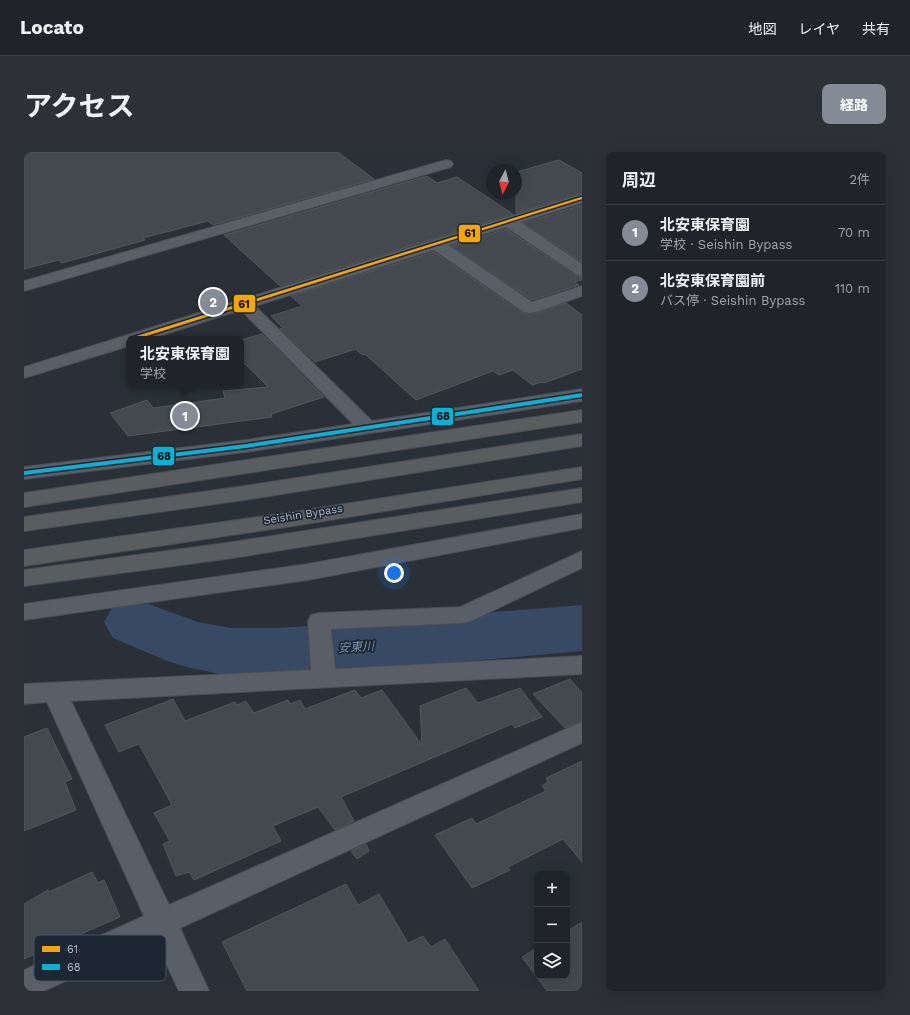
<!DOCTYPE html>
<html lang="ja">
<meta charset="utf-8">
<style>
:root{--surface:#20242a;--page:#2d3036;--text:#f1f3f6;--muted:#a2a4a8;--line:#3d4147;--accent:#848b96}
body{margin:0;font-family:"Work Sans","Noto Sans JP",sans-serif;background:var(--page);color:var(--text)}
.controls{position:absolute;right:12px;bottom:12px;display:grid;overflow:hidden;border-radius:8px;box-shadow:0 4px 16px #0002}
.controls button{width:36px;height:36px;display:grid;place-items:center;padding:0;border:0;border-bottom:1px solid var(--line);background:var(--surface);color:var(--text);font:20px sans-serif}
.compass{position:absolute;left:462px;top:12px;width:36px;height:36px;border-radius:50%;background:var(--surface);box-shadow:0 4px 16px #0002;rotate:187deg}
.you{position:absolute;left:370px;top:421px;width:14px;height:14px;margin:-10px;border:3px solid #fff;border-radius:50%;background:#1a73e8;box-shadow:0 0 0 6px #1a73e833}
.badge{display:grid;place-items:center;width:26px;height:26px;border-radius:50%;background:var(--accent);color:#fff;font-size:13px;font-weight:700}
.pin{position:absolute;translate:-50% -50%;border:2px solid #fff;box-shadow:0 1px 4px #0006}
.popup{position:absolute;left:102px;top:184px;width:118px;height:52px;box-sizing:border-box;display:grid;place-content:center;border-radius:8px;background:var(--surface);filter:drop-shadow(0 1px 3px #0005);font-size:13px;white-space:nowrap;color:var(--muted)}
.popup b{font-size:15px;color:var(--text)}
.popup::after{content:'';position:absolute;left:50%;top:100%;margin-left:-8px;border:8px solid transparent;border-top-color:var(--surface)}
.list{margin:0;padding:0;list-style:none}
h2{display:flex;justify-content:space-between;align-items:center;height:52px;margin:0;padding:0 16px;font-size:17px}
h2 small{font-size:13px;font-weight:400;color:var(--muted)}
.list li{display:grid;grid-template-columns:26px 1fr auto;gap:12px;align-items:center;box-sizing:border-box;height:56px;padding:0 16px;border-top:1px solid var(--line)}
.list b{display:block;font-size:15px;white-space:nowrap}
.list p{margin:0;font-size:13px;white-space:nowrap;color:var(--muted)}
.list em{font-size:13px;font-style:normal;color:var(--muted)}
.icon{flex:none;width:22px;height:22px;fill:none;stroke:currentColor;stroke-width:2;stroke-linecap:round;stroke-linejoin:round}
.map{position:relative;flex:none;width:558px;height:839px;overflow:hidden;border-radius:8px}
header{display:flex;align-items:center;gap:24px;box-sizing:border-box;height:56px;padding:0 20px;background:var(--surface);border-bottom:1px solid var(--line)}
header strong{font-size:19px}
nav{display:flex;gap:22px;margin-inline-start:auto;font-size:14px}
.intro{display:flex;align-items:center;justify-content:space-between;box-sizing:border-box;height:96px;padding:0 24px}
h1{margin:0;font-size:28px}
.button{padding:10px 18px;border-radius:8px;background:var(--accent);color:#fff;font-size:14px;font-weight:700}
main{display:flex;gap:24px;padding:0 24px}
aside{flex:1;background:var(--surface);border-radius:8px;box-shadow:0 4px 16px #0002}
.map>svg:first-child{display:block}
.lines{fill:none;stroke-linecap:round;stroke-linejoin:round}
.river{fill:#384963;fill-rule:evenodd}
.building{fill:#444950;stroke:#52575f}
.minor-casing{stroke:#484c53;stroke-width:2}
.highway-casing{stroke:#474c53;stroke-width:2}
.minor{fill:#5a5e66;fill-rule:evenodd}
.highway{fill:#5a5d60;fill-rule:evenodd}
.bus-1-casing{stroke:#1d2633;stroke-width:3}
.bus-2-casing{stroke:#1d2633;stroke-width:3}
.bus-1{fill:#f7a600;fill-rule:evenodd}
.bus-2{fill:#0dafd3;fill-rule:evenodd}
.labels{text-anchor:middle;stroke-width:3.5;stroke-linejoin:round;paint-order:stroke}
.street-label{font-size:11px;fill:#b4bcc9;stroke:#1d2633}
.water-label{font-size:12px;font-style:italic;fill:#7c92b1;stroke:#1d2633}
.key{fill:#1d2633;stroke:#4a5360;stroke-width:1}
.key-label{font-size:11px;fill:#b4bcc9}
.line-badge{stroke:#1d2633;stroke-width:1.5}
.pale-badge-label{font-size:11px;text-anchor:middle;font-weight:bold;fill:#111}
</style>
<header>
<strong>Locato</strong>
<nav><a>地図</a><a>レイヤ</a><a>共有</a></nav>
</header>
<div class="intro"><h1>アクセス</h1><a class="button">経路</a></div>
<main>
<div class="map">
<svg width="558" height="839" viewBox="0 0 558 839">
<rect width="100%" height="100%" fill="#2a3038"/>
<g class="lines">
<!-- river -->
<polygon class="river" points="111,447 174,470 207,476 253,476 346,470 558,453 558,499 346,518 253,524 207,524 166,516 143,509 89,486 80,470 89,454"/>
</g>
<!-- building -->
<g class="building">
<polygon points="0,0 314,0 350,27 189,73 184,69 119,86 121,88 38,111 35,108 0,117"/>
<polygon points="535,8 558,21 558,41 492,61 492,20"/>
<polygon points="403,24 413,31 433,25 489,62 256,134 200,83"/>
<polygon points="558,53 558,110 499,71"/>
<polygon points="482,77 551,123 558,125 558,128 550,130 555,133 508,148 427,94"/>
<polygon points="410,100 499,161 512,161 542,151 558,163 558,217 520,231 518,230 508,233 489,218 475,223 469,219 392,248 341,202 338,203 332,197 291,210 256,177 259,176 247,164 278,154 267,144"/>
<polygon points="238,182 300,245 247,262 248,265 104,284 86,261 123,248 129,256 201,246 199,239 244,235 217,208 217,188"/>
<polygon points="546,527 558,541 558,569 541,576 509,542"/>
<polygon points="442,536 454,551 496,536 518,565 491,576 488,572 317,645 330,669 311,678 294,655 249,674 257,689 170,728 165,720 152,724 139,692 146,689 130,661 148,653 115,592 95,600 81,573 149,547 161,569 211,550 213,553 222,549 230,561 264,548 266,552 276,548 281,557 331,538 337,546 358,538 398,593 396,554"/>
<polygon points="23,576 48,627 41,630 52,658 0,679 0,585"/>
<polygon points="558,609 558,710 539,687 484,715 486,718 448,736 411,683 448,666 452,672 522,639 518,634 524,630 522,626"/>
<polygon points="342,692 345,699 333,707 327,699"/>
<polygon points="68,720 74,731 80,728 96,765 0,807 0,752 24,738 25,740"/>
<polygon points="322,732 334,753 355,742 384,791 399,784 407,795 421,787 455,839 223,839 198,790"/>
<polygon points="558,770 558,839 523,839 498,805 513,796 513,824 543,824 543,779"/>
</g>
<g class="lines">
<defs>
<g id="minor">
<polygon points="422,8 427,9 429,12 427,15 0,139 0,129"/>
<polygon points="558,42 558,51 496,70 558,112 558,124 552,122 482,75 424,93 508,150 558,134 558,144 512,160 506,161 500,160 410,98 231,154 348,269 558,237 558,249 222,300 0,327 0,315 222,288 329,272 217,158 126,187 105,187 105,194 0,226 0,215"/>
<polygon points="558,362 558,376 284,428 0,468 0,452 284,412"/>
<polygon points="558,399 558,416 447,469 439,471 307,477 311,517 558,504 558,522 47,549 145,753 558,570 558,591 156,776 185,839 155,839 131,788 20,839 0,839 0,818 120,764 23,550 0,552 0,532 287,518 284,469 287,463 295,461 436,455"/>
</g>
<g id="highway">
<polygon points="558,258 558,270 0,355 0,341"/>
<polygon points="558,282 558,294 220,348 0,379 0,365 220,334"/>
<polygon points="558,315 558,327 269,374 0,414 0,398 269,360"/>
<polygon points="558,336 558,350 202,407 0,434 0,418 202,391"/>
</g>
</defs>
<!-- minor casing -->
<use href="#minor" class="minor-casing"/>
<!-- highway casing -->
<use href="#highway" class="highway-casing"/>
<!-- minor -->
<use href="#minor" class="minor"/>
<!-- highway -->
<use href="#highway" class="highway"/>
<defs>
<polygon id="bus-1" points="557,45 558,45 558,47 113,187 106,187 106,186"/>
<polygon id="bus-2" points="558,241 558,245 222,296 0,323 0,319 222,292"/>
</defs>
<!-- bus-1 casing -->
<use href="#bus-1" class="bus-1-casing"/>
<!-- bus-2 casing -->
<use href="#bus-2" class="bus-2-casing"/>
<!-- bus-1 -->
<use href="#bus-1" class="bus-1"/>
<!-- bus-2 -->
<use href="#bus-2" class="bus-2"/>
</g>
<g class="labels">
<!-- street labels -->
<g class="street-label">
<text transform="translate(279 362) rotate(-9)" y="4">Seishin Bypass</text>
</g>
<!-- water labels -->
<g class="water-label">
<text transform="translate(332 495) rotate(-3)" y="4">安東川</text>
</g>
</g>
<!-- legend -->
<rect x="10" y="783" width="132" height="46" rx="6" class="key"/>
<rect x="18" y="794" width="18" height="6" fill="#f7a600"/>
<rect x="18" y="812" width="18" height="6" fill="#0dafd3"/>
<g class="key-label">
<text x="43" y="801">61</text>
<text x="43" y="819">68</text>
</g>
<g class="line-badge">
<rect x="434" y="72" width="23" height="19" rx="4" fill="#f7a600"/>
<rect x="209" y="142" width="23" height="19" rx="4" fill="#f7a600"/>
<rect x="407" y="255" width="23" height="19" rx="4" fill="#0dafd3"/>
<rect x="128" y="294" width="23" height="20" rx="4" fill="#0dafd3"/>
</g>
<g class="pale-badge-label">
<text x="446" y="85">61</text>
<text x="220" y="156">61</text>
<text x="419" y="268">68</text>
<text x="140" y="308">68</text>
</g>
</svg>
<div class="controls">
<button>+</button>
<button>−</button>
<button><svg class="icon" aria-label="layers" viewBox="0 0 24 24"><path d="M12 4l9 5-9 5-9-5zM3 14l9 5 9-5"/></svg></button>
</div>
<svg class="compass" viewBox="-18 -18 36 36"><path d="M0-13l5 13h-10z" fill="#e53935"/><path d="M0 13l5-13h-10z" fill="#a2a4a8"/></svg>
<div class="you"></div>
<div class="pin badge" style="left:161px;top:264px">1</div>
<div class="popup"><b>北安東保育園</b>学校</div>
<div class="pin badge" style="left:189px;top:150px">2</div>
</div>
<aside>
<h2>周辺<small>2件</small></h2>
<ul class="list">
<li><span class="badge">1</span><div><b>北安東保育園</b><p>学校 · Seishin Bypass</p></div><em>70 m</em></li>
<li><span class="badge">2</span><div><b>北安東保育園前</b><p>バス停 · Seishin Bypass</p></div><em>110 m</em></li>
</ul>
</aside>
</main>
